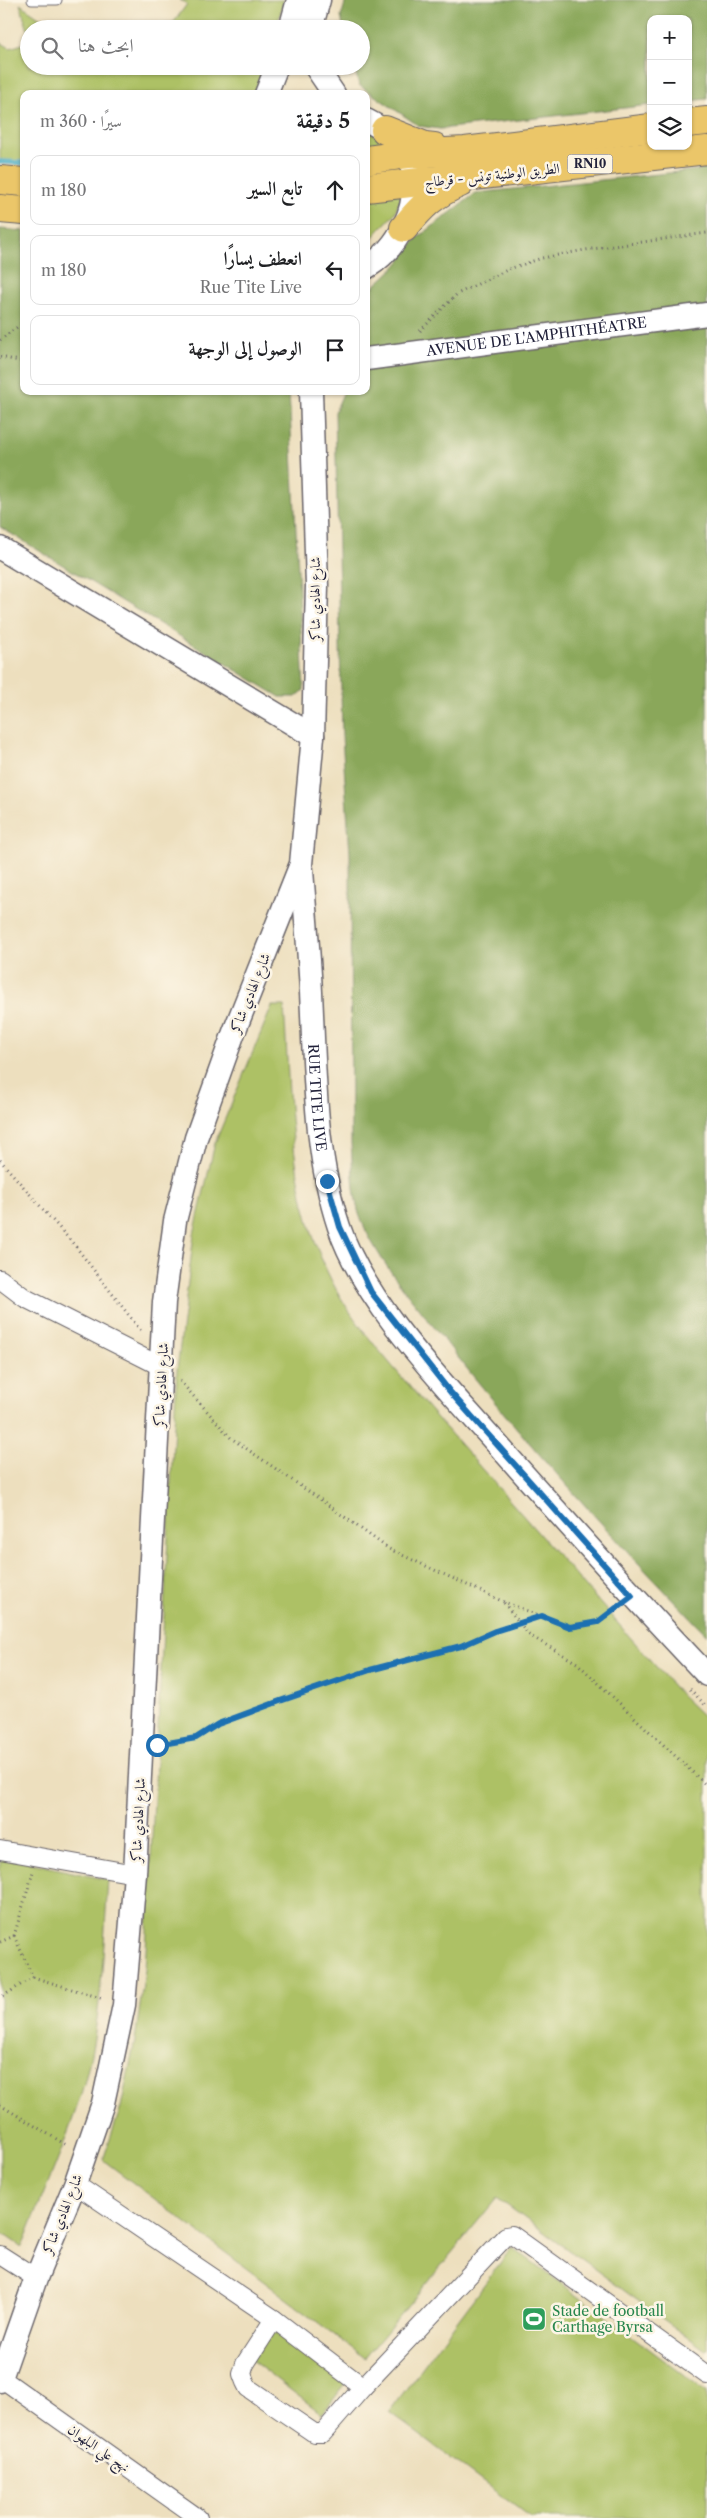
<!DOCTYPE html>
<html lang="ar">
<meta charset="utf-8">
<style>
:root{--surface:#fff;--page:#f2f2f2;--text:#202124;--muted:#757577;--line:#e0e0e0}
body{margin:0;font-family:"Libre Caslon Text",Amiri,serif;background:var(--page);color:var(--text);direction:rtl}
.controls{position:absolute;right:15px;top:15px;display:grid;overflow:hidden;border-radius:10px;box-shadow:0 1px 4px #0004}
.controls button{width:45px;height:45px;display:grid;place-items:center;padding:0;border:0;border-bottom:1px solid var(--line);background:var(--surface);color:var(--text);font:25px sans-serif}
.stop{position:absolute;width:15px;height:15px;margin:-11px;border:4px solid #1f6fb2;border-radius:50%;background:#fff}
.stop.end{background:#1f6fb2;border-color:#fff;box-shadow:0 1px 5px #0008}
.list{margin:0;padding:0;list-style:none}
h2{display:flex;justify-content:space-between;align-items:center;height:65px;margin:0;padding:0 20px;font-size:21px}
h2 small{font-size:16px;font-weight:400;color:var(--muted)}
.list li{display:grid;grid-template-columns:32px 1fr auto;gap:15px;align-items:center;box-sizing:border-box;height:70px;margin:0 10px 10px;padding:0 10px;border:1px solid var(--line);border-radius:10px}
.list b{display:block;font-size:19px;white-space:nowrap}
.list p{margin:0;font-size:16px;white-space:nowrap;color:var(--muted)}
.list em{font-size:16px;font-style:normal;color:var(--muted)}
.icon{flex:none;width:28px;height:28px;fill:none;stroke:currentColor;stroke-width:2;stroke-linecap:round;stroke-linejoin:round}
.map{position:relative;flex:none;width:707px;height:2518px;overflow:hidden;direction:ltr}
.search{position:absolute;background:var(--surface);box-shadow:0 1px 4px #0004;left:20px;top:20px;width:350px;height:55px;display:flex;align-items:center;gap:12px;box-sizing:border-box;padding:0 18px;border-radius:28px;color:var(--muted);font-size:19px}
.panel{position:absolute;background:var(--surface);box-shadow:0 1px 4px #0004;left:20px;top:90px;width:350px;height:305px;border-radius:10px;direction:rtl}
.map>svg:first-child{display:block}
.green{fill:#adc165;stroke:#687250}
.forest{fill:#8aa75a;stroke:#56644a}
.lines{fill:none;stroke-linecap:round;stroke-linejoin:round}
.stream{stroke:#45abc5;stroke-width:5.5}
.service-casing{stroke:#696469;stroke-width:11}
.minor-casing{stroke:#696469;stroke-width:20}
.tertiary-casing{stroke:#696469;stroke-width:25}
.trunk-casing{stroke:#696469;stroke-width:30}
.path{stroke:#696469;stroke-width:3;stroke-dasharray:1 4;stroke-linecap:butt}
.service{stroke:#fff;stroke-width:9}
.minor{stroke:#fff;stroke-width:18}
.tertiary{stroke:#fff;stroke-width:22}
.trunk{stroke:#ebc669;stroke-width:28}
.route{stroke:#1f6fb2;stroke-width:6}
.labels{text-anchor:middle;stroke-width:5;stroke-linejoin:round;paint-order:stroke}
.shield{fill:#fcf5e5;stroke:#63616e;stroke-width:1}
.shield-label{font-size:12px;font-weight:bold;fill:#22223b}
.street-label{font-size:14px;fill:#22223b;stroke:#fcf5e5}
.leisure-label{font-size:14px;fill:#27864d;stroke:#fcf5e5;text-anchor:start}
</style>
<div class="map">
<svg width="707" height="2518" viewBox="0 0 707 2518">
<rect width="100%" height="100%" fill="#fcf5e5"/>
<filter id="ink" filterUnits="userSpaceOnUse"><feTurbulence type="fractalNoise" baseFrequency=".02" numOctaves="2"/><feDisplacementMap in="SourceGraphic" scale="10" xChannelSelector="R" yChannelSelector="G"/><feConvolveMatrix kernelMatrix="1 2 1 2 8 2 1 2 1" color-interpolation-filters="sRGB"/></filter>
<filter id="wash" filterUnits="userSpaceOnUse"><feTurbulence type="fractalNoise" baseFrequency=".0096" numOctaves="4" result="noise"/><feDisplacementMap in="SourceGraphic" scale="20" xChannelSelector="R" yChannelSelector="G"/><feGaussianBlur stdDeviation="1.12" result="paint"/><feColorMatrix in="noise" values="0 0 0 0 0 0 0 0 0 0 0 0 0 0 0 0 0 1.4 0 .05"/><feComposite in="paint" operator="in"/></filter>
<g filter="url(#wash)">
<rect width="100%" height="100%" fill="#eddfbe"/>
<!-- green -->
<g class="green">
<polygon points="180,0 284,0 276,29 149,29 174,22 187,4"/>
<polygon points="20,4 57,29 29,29 29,34"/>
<polygon points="0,42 10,48 29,42 29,66 265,66 260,86 252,94 24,94 24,161 0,160"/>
<polygon points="366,130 384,140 398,169 402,196 395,213 366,244"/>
<path d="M272 1006H284C291 1110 288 1215 346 1306 368 1340 396 1370 422 1401L681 1695 707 1720V2351L497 2198 365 2358 103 2160 121 2107 135 2041 145 1970 177 1370 194 1234 215 1143Z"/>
<path d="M0 1856 108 1880C103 1951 102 2026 81 2094 65 2146 42 2196 22 2247L0 2232Z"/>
<polygon points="512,2247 707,2392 707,2518 531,2518 389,2412"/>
<polygon points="277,2323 347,2382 322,2414 250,2359"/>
</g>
<!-- forest -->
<g class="forest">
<polygon points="346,0 707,0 707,99 688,101 688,19 651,19 651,105 440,129 419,126 359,85 354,66 361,66 361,29 344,29 341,17"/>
<path d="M707 169V1635C615 1540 523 1441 441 1336 413 1300 380 1264 362 1222 352 1199 353 1168 351 1143L350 854 342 736 335 412 344 391H366V298L372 288 397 265 416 239 476 193Z"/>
<polygon points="0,229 24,231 24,391 289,391 304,690 296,697 280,697 0,527"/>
</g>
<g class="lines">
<!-- stream -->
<polyline class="stream" points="0,162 24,163"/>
</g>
</g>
<g filter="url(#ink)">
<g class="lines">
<defs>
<polyline id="service" points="32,0 57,0"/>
<g id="minor">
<polyline points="0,1279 25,1298 162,1367"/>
<polyline points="0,1850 135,1874"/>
<polyline points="75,2184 274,2319 363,2387 506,2236 512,2235 707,2375"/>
<polyline points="0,2255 36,2278"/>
<polyline points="274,2319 245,2364 242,2374 245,2382 248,2388 314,2433 323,2433 363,2387"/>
<polyline points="1,2378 198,2518"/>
</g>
<g id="tertiary">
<polyline points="290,29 298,0"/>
<polyline points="311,29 319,0"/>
<polyline points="315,66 334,94"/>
<polyline points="266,94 277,66"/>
<path d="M366 120C381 128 400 138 409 153 411 157 411 164 412 168 419 207 400 247 366 268"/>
<path id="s1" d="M366 359 707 314"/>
<polyline points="0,548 313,736"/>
<path id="s2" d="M302 870C305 911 309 952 311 992 315 1071 314 1152 339 1227 365 1304 443 1383 497 1444 566 1522 635 1599 707 1675"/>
<polyline points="0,2381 36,2278 75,2184 103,2103 124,2005 135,1874 164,1302 175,1221 196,1138 234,1032 301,864 313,736 317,586 311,391"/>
</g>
<g id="trunk">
<polyline points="688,123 707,121"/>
<polyline points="385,130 425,146 434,147"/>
<polyline points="366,160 409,154 465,151 651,128"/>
<polyline points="0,180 24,182"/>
<polyline points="366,188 707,150"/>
<polyline points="0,209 24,211"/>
<path d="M404 228C422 206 434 194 460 183"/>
</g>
</defs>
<!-- service casing -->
<use href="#service" class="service-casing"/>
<!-- minor casing -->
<use href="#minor" class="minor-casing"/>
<!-- tertiary casing -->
<use href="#tertiary" class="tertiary-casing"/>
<!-- trunk casing -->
<use href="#trunk" class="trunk-casing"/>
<!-- path -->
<g class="path">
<polyline points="420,331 457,294 509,269 542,258 585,250 707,233"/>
<polyline points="0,340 24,322"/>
<polyline points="0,357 24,362"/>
<polyline points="164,391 174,391"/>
<polyline points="0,1160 76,1247 141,1331"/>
<polyline points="180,1381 231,1438 321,1500 389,1549 504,1602 570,1627 598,1622 618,1608"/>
<polyline points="504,1603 529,1635 577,1663 707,1786"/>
<polyline points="690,1689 707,1707"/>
<polyline points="160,1745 196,1738 218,1724 280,1701 370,1670 461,1646 495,1631 541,1616"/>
<polyline points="14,1936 33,1872"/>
<polyline points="0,1942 14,1936 33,1977 0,1998"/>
<polyline points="33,1977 104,1999"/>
<polyline points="0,2105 68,2146"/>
</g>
<!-- service -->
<use href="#service" class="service"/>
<!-- minor -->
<use href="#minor" class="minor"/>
<!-- tertiary -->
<use href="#tertiary" class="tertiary"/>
<!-- trunk -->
<use href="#trunk" class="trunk"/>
</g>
</g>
<g class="lines" filter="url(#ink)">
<!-- route -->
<polyline class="route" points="157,1745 196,1738 218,1724 280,1701 370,1670 461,1646 495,1631 542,1616 570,1627 598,1622 632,1596 451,1393 371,1292 340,1227 327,1181"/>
</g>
<!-- icons -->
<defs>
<symbol id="stadium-square" viewBox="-11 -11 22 22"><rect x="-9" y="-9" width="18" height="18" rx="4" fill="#2e9e5b" stroke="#fcf5e5"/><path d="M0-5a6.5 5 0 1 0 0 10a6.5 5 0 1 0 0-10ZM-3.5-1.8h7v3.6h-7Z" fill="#fff"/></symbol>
</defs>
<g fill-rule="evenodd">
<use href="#stadium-square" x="520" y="2305" width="28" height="28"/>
</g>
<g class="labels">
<!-- shield labels -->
<rect class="shield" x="567.5" y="154.5" width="45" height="19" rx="4"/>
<g class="shield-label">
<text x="590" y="168">RN10</text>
</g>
<!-- street labels -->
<g class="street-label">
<text transform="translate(492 175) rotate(-6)" y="5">الطريق الوطنية تونس - قرطاج</text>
<text dy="5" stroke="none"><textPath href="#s1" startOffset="172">AVENUE DE L'AMPHITHÉATRE</textPath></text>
<text transform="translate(315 599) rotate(-90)" y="5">شارع الهادي شاكر</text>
<text transform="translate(250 993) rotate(-68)" y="5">شارع الهادي شاكر</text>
<text dy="5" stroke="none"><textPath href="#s2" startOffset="228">RUE TITE LIVE</textPath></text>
<text transform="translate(161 1385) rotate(-87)" y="5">شارع الهادي شاكر</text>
<text transform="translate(138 1820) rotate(-87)" y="5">شارع الهادي شاكر</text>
<text transform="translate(62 2214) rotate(-68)" y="5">شارع الهادي شاكر</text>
<text transform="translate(99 2448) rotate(35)" y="5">نهج علي البلهوان</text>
</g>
<!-- leisure labels -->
<g class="leisure-label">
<text x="552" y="2316">Stade de football<tspan x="552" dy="16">Carthage Byrsa</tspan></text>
</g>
</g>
</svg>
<div class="controls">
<button>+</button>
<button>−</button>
<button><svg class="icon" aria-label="layers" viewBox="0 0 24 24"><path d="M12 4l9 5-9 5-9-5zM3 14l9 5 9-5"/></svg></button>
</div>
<div class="stop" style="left:157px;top:1745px"></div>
<div class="stop end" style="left:327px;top:1181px"></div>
<div class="search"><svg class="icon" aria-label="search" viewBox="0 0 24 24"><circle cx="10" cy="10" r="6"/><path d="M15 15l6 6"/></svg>ابحث هنا</div>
<section class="panel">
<h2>5 دقيقة<small>سيرًا · 360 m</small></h2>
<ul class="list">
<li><svg class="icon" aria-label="ahead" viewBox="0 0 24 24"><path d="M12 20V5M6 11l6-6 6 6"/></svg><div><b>تابع السير</b></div><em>180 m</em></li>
<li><svg class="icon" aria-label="left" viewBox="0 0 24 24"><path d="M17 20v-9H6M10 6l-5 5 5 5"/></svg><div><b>انعطف يسارًا</b><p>Rue Tite Live</p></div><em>180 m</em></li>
<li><svg class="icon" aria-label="arrive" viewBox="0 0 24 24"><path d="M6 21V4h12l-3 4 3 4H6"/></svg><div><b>الوصول إلى الوجهة</b></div></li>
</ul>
</section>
</div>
